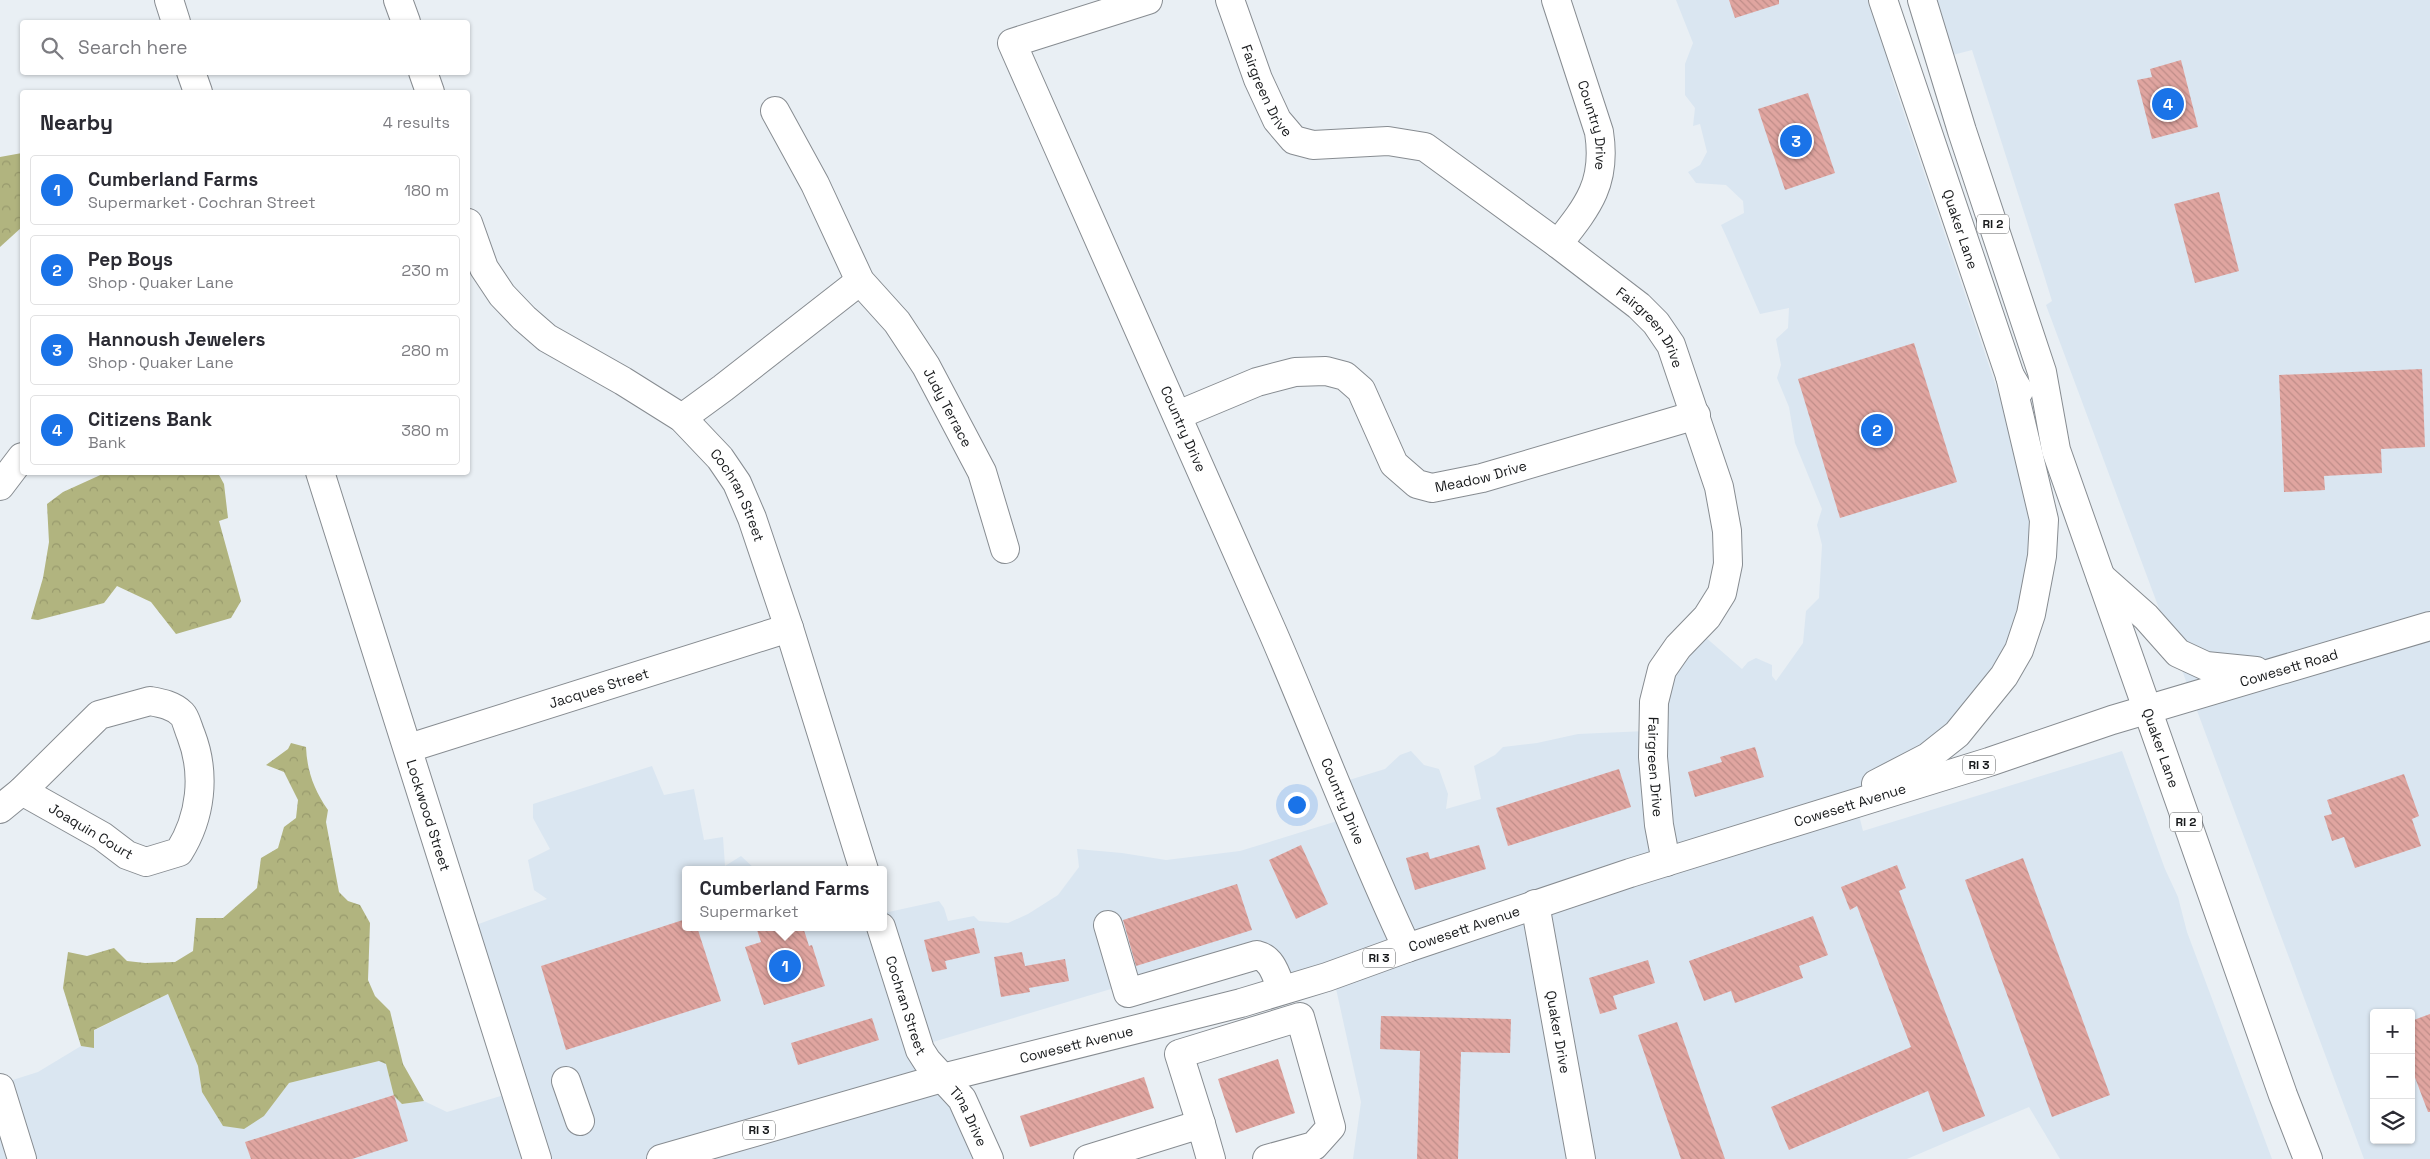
<!DOCTYPE html>
<meta charset="utf-8">
<style>
:root{--surface:#fff;--page:#f2f2f3;--text:#2b2b33;--muted:#7c7c81;--line:#e1e1e2;--accent:#1a73e8}
body{margin:0;font-family:"Space Grotesk",sans-serif;background:var(--page);color:var(--text)}
.controls{position:absolute;right:15px;bottom:15px;display:grid;overflow:hidden;border-radius:5px;box-shadow:0 1px 4px #0004}
.controls button{width:45px;height:45px;display:grid;place-items:center;padding:0;border:0;border-bottom:1px solid var(--line);background:var(--surface);color:var(--text);font:25px sans-serif}
.you{position:absolute;left:1296px;top:804px;width:18px;height:18px;margin:-12px;border:4px solid #fff;border-radius:50%;background:#1a73e8;box-shadow:0 0 0 8px #1a73e833}
.badge{display:grid;place-items:center;width:32px;height:32px;border-radius:50%;background:var(--accent);color:#fff;font-size:16px;font-weight:700}
.pin{position:absolute;translate:-50% -50%;border:2px solid #fff;box-shadow:0 1px 5px #0006}
.popup{position:absolute;left:682px;top:866px;width:205px;height:65px;box-sizing:border-box;display:grid;place-content:center;border-radius:5px;background:var(--surface);filter:drop-shadow(0 1px 4px #0005);font-size:16px;white-space:nowrap;color:var(--muted)}
.popup b{font-size:19px;color:var(--text)}
.popup::after{content:'';position:absolute;left:50%;top:100%;margin-left:-10px;border:10px solid transparent;border-top-color:var(--surface)}
.list{margin:0;padding:0;list-style:none}
h2{display:flex;justify-content:space-between;align-items:center;height:65px;margin:0;padding:0 20px;font-size:21px}
h2 small{font-size:16px;font-weight:400;color:var(--muted)}
.list li{display:grid;grid-template-columns:32px 1fr auto;gap:15px;align-items:center;box-sizing:border-box;height:70px;margin:0 10px 10px;padding:0 10px;border:1px solid var(--line);border-radius:5px}
.list b{display:block;font-size:19px;white-space:nowrap}
.list p{margin:0;font-size:16px;white-space:nowrap;color:var(--muted)}
.list em{font-size:16px;font-style:normal;color:var(--muted)}
.icon{flex:none;width:28px;height:28px;fill:none;stroke:currentColor;stroke-width:2;stroke-linecap:round;stroke-linejoin:round}
.map{position:relative;flex:none;width:2430px;height:1159px;overflow:hidden}
.search{position:absolute;background:var(--surface);box-shadow:0 1px 4px #0004;left:20px;top:20px;width:450px;height:55px;display:flex;align-items:center;gap:12px;box-sizing:border-box;padding:0 18px;border-radius:5px;color:var(--muted);font-size:19px}
.panel{position:absolute;background:var(--surface);box-shadow:0 1px 4px #0004;left:20px;top:90px;width:450px;height:385px;border-radius:5px}
.map>svg:first-child{display:block}
.built{fill:#dae6f1;fill-rule:evenodd}
.forest{fill:url(#forest-crowns)}
.building{fill:url(#building-back-hatch)}
.lines{fill:none;stroke-linecap:round;stroke-linejoin:round}
.minor-casing{stroke:#878c91;stroke-width:30}
.major-casing{stroke:#878c91;stroke-width:30}
.minor{stroke:#fff;stroke-width:28}
.major{stroke:#fff;stroke-width:28}
.labels{text-anchor:middle;stroke-width:5;stroke-linejoin:round;paint-order:stroke}
.shield{fill:#fff;stroke:#5d5f60;stroke-width:1}
.shield-label{font-size:12px;font-weight:bold;fill:#181a1c}
.street-label{font-size:14px;fill:#181a1c;stroke:#fff}
</style>
<div class="map">
<svg width="2430" height="1159" viewBox="0 0 2430 1159">
<defs>
<pattern id="forest-crowns" width="20" height="18" patternUnits="userSpaceOnUse" patternTransform="scale(1.25)"><rect width="20" height="18" fill="#b1b47f"/><path d="M2 6a3 3 0 1 1 6 0M12 15a3 3 0 1 1 6 0" fill="none" stroke="#989a6d"/></pattern>
<pattern id="building-back-hatch" width="6" height="6" patternUnits="userSpaceOnUse" patternTransform="scale(1.25)"><rect width="6" height="6" fill="#e0a5a0"/><path d="M-1 5l2 2M0 0l6 6M5-1l2 2" fill="none" stroke="#bf8d89"/></pattern>
</defs>
<rect width="100%" height="100%" fill="#e9eff4"/>
<!-- built -->
<g class="built">
<polygon points="1676,0 1883,0 1906,67 1890,72 2037,508 2018,650 1963,725 1854,795 1863,831 2122,751 2165,869 2178,897 2187,932 2272,1159 2060,1159 2029,1107 1907,1159 1353,1159 1361,1102 1333,975 1266,990 1252,947 933,1042 930,1046 990,1159 0,1159 0,1084 38,1072 81,1046 94,1047 93,1031 168,994 198,1066 202,1092 264,1116 289,1083 379,1061 386,1063 394,1096 402,1104 424,1101 447,1112 514,1092 465,929 547,899 534,890 528,860 550,849 533,818 533,804 652,766 664,795 694,789 704,840 723,837 725,866 741,856 756,870 686,870 686,927 884,927 884,913 939,901 944,908 948,921 974,916 979,921 1008,923 1028,914 1058,895 1079,867 1077,849 1122,853 1166,860 1240,851 1347,818 1336,784 1385,769 1400,755 1411,751 1424,765 1439,769 1448,794 1446,809 1481,799 1474,766 1495,755 1503,747 1537,743 1578,734 1646,731 1653,699 1696,629 1742,669 1748,662 1756,658 1772,665 1772,676 1776,681 1803,643 1806,611 1819,598 1822,545 1817,525 1822,509 1795,443 1789,407 1777,378 1781,365 1776,339 1788,328 1789,308 1760,314 1727,238 1721,225 1744,213 1743,201 1726,185 1696,183 1688,172 1700,165 1707,152 1700,124 1693,126 1695,108 1685,95 1685,64 1693,43"/>
<path d="M1923 0H2430V1159H2364L2046 305 2052 301 2044 275 1972 50 1941 58ZM2374 1013H2411V1140H2374Z"/>
</g>
<!-- forest -->
<g class="forest">
<polygon points="22,153 22,227 0,247 0,157"/>
<polygon points="107,472 218,473 224,484 228,518 219,521 241,601 231,618 176,634 151,602 117,586 104,603 38,620 31,619 43,578 49,542 47,504 63,492"/>
<path d="M291 743 306 747C307 771 314 790 328 810L326 822 339 892 348 901 360 905 370 923 368 980 375 996 390 1011 403 1064 424 1101 402 1104 394 1096 386 1064 379 1061 289 1083 264 1116 244 1129 223 1126 202 1092 198 1066 168 994 94 1030V1048L81 1046 63 988 68 952 87 956 114 948 127 961 145 963 175 962 193 951 196 918H223L257 888 261 858 278 848 284 827 296 818 298 800 284 772 266 765 288 749Z"/>
</g>
<!-- building -->
<g class="building">
<polygon points="1729,0 1779,0 1779,4 1735,18"/>
<polygon points="2181,60 2198,127 2152,139 2137,80 2152,77 2150,69"/>
<polygon points="1808,93 1835,173 1785,190 1758,109"/>
<polygon points="2219,192 2239,271 2195,283 2174,204"/>
<polygon points="1914,343 1957,482 1840,518 1798,379"/>
<polygon points="2422,369 2425,447 2381,449 2382,473 2324,476 2325,490 2284,492 2279,375"/>
<polygon points="1755,747 1764,777 1695,797 1688,772 1722,762 1720,757"/>
<polygon points="1619,769 1631,807 1508,846 1496,808"/>
<polygon points="2404,774 2419,816 2412,819 2421,846 2355,868 2344,837 2332,841 2324,816 2332,814 2327,800"/>
<polygon points="1301,845 1328,904 1296,919 1269,860"/>
<polygon points="1479,845 1486,869 1415,890 1406,858 1428,852 1430,859"/>
<polygon points="2023,858 2110,1095 2052,1117 1965,880"/>
<polygon points="1897,865 1906,888 1899,891 1985,1116 1943,1132 1928,1091 1789,1150 1771,1107 1911,1047 1857,906 1850,910 1841,887"/>
<polygon points="1237,884 1252,930 1136,966 1123,920"/>
<polygon points="1813,916 1828,955 1799,966 1803,978 1735,1003 1731,991 1704,1001 1689,961"/>
<polygon points="686,919 686,927 697,927 721,1001 566,1050 541,966"/>
<polygon points="756,927 803,927 809,946 812,945 825,986 764,1005 745,947 761,942"/>
<polygon points="974,928 980,953 945,961 947,969 932,972 924,940"/>
<polygon points="1022,952 1025,966 1065,959 1069,981 1029,988 1030,992 1001,997 994,957"/>
<polygon points="1648,960 1655,983 1613,996 1617,1009 1600,1014 1589,978"/>
<polygon points="2430,1014 2430,1112 2428,1112 2411,1067 2411,1021"/>
<polygon points="1381,1016 1511,1019 1510,1053 1461,1052 1458,1159 1417,1159 1420,1051 1380,1049"/>
<polygon points="872,1018 879,1040 798,1065 791,1043"/>
<polygon points="1677,1022 1725,1159 1681,1159 1638,1035"/>
<polygon points="1278,1059 1295,1113 1236,1133 1218,1079"/>
<polygon points="1144,1077 1154,1108 1030,1147 1020,1116"/>
<polygon points="394,1095 408,1141 352,1159 251,1159 245,1142"/>
</g>
<g class="lines">
<defs>
<g id="minor">
<polyline points="169,0 176,22"/>
<polyline points="398,0 406,22"/>
<path id="s1" d="M1148 0 1012 43C1099 239 1187 435 1273 633 1318 737 1358 844 1407 948"/>
<path id="s2" d="M1230 0 1258 79 1277 120 1294 140 1313 145 1388 141 1425 147 1558 244 1639 306 1656 323 1671 345 1719 487 1727 531 1728 564 1722 593 1707 617 1678 647 1662 670 1654 702 1653 757 1659 825 1666 862"/>
<path id="s3" d="M1556 0 1599 132C1607 183 1588 206 1558 244"/>
<polyline points="191,72 198,92"/>
<polyline points="423,72 430,92"/>
<path id="s4" d="M775 111 815 184 860 281 897 322 926 366 982 472 1005 549"/>
<path id="s5" d="M468 223 484 268 502 295 524 318 547 338 623 381 682 418 720 458 737 483 752 518 789 628 864 870"/>
<path id="s6" d="M1178 415 1257 382 1295 372 1326 371 1345 376 1361 390 1394 464 1417 484 1432 488 1482 478 1696 415"/>
<polyline points="682,418 723,388 860,281"/>
<path id="s7" d="M320 472 537 1159"/>
<polyline points="0,486 22,457"/>
<path d="M150 701C161 703 173 705 182 714 186 718 188 728 191 735 206 774 201 817 179 852L146 862 127 855 102 836 22 791 99 715Z"/>
<path id="s8" d="M409 748 789 628"/>
<polyline points="0,809 22,791"/>
<path id="s9" d="M1535 904 1581 1159"/>
<path d="M1108 925 1128 993 1257 955C1273 959 1276 976 1282 990"/>
<path id="s10" d="M881 927 920 1050 927 1061 962 1099 989 1159"/>
<polyline points="566,1081 580,1121"/>
<polyline points="0,1088 22,1159"/>
<polyline points="1201,1124 1179,1054 1300,1017 1331,1127 1314,1146 1267,1159"/>
<polyline points="1088,1159 1201,1124 1211,1159"/>
</g>
<g id="major">
<path id="s11" d="M1883 0 2010 376 2019 391"/>
<path id="s12" d="M1922 0 1962 131 2042 372 2056 450 2283 1095 2308 1159"/>
<polyline points="2101,577 2146,617 2178,653 2206,666 2256,671"/>
<polyline points="1876,784 1928,757 1957,734 2004,676 2019,650 2031,614 2042,556 2044,520 2010,376"/>
<path id="s13" d="M661 1159 942 1078 1241 1003 1327 977 1407 948 1630 873 1989 762 2112 720 2430 626"/>
</g>
</defs>
<!-- minor casing -->
<use href="#minor" class="minor-casing"/>
<!-- major casing -->
<use href="#major" class="major-casing"/>
<!-- minor -->
<use href="#minor" class="minor"/>
<!-- major -->
<use href="#major" class="major"/>
</g>
<g class="labels">
<!-- shield labels -->
<g class="shield">
<rect x="1977" y="214.5" width="32" height="19" rx="4"/>
<rect x="1963" y="755.5" width="32" height="19" rx="4"/>
<rect x="2170" y="812.5" width="32" height="19" rx="4"/>
<rect x="1363" y="948.5" width="32" height="19" rx="4"/>
<rect x="743" y="1120.5" width="32" height="19" rx="4"/>
</g>
<g class="shield-label">
<text x="1993" y="228">RI 2</text>
<text x="1979" y="769">RI 3</text>
<text x="2186" y="826">RI 2</text>
<text x="1379" y="962">RI 3</text>
<text x="759" y="1134">RI 3</text>
</g>
<!-- street labels -->
<g class="street-label">
<text dy="5" stroke="none"><textPath href="#s2" startOffset="98">Fairgreen Drive</textPath></text>
<text dy="5" stroke="none"><textPath href="#s3" startOffset="131">Country Drive</textPath></text>
<text dy="5" stroke="none"><textPath href="#s11" startOffset="242">Quaker Lane</textPath></text>
<text dy="5" stroke="none"><textPath href="#s2" startOffset="578">Fairgreen Drive</textPath></text>
<text dy="5" stroke="none"><textPath href="#s4" startOffset="345">Judy Terrace</textPath></text>
<text dy="5" stroke="none"><textPath href="#s1" startOffset="565">Country Drive</textPath></text>
<text dy="5" stroke="none"><textPath href="#s6" startOffset="374">Meadow Drive</textPath></text>
<text dy="5" stroke="none"><textPath href="#s5" startOffset="396">Cochran Street</textPath></text>
<text dy="5" stroke="none"><textPath href="#s13" startOffset="1701">Cowesett Road</textPath></text>
<text dy="5" stroke="none"><textPath href="#s8" startOffset="199">Jacques Street</textPath></text>
<text dy="5" stroke="none"><textPath href="#s12" startOffset="786">Quaker Lane</textPath></text>
<text dy="5" stroke="none"><textPath href="#s2" startOffset="1058">Fairgreen Drive</textPath></text>
<text dy="5" stroke="none"><textPath href="#s1" startOffset="970">Country Drive</textPath></text>
<text dy="5" stroke="none"><textPath href="#s13" startOffset="1241">Cowesett Avenue</textPath></text>
<text dy="5" stroke="none"><textPath href="#s7" startOffset="360">Lockwood Street</textPath></text>
<text transform="translate(91 831) rotate(31)" y="5">Joaquin Court</text>
<text dy="5" stroke="none"><textPath href="#s13" startOffset="836">Cowesett Avenue</textPath></text>
<text dy="5" stroke="none"><textPath href="#s10" startOffset="82">Cochran Street</textPath></text>
<text dy="5" stroke="none"><textPath href="#s9" startOffset="130">Quaker Drive</textPath></text>
<text dy="5" stroke="none"><textPath href="#s13" startOffset="431">Cowesett Avenue</textPath></text>
<text dy="5" stroke="none"><textPath href="#s10" startOffset="212">Tina Drive</textPath></text>
</g>
</g>
</svg>
<div class="controls">
<button>+</button>
<button>−</button>
<button><svg class="icon" aria-label="layers" viewBox="0 0 24 24"><path d="M12 4l9 5-9 5-9-5zM3 14l9 5 9-5"/></svg></button>
</div>
<div class="you"></div>
<div class="pin badge" style="left:785px;top:966px">1</div>
<div class="popup"><b>Cumberland Farms</b>Supermarket</div>
<div class="pin badge" style="left:1877px;top:430px">2</div>
<div class="pin badge" style="left:1796px;top:141px">3</div>
<div class="pin badge" style="left:2168px;top:104px">4</div>
<div class="search"><svg class="icon" aria-label="search" viewBox="0 0 24 24"><circle cx="10" cy="10" r="6"/><path d="M15 15l6 6"/></svg>Search here</div>
<section class="panel">
<h2>Nearby<small>4 results</small></h2>
<ul class="list">
<li><span class="badge">1</span><div><b>Cumberland Farms</b><p>Supermarket · Cochran Street</p></div><em>180 m</em></li>
<li><span class="badge">2</span><div><b>Pep Boys</b><p>Shop · Quaker Lane</p></div><em>230 m</em></li>
<li><span class="badge">3</span><div><b>Hannoush Jewelers</b><p>Shop · Quaker Lane</p></div><em>280 m</em></li>
<li><span class="badge">4</span><div><b>Citizens Bank</b><p>Bank</p></div><em>380 m</em></li>
</ul>
</section>
</div>
